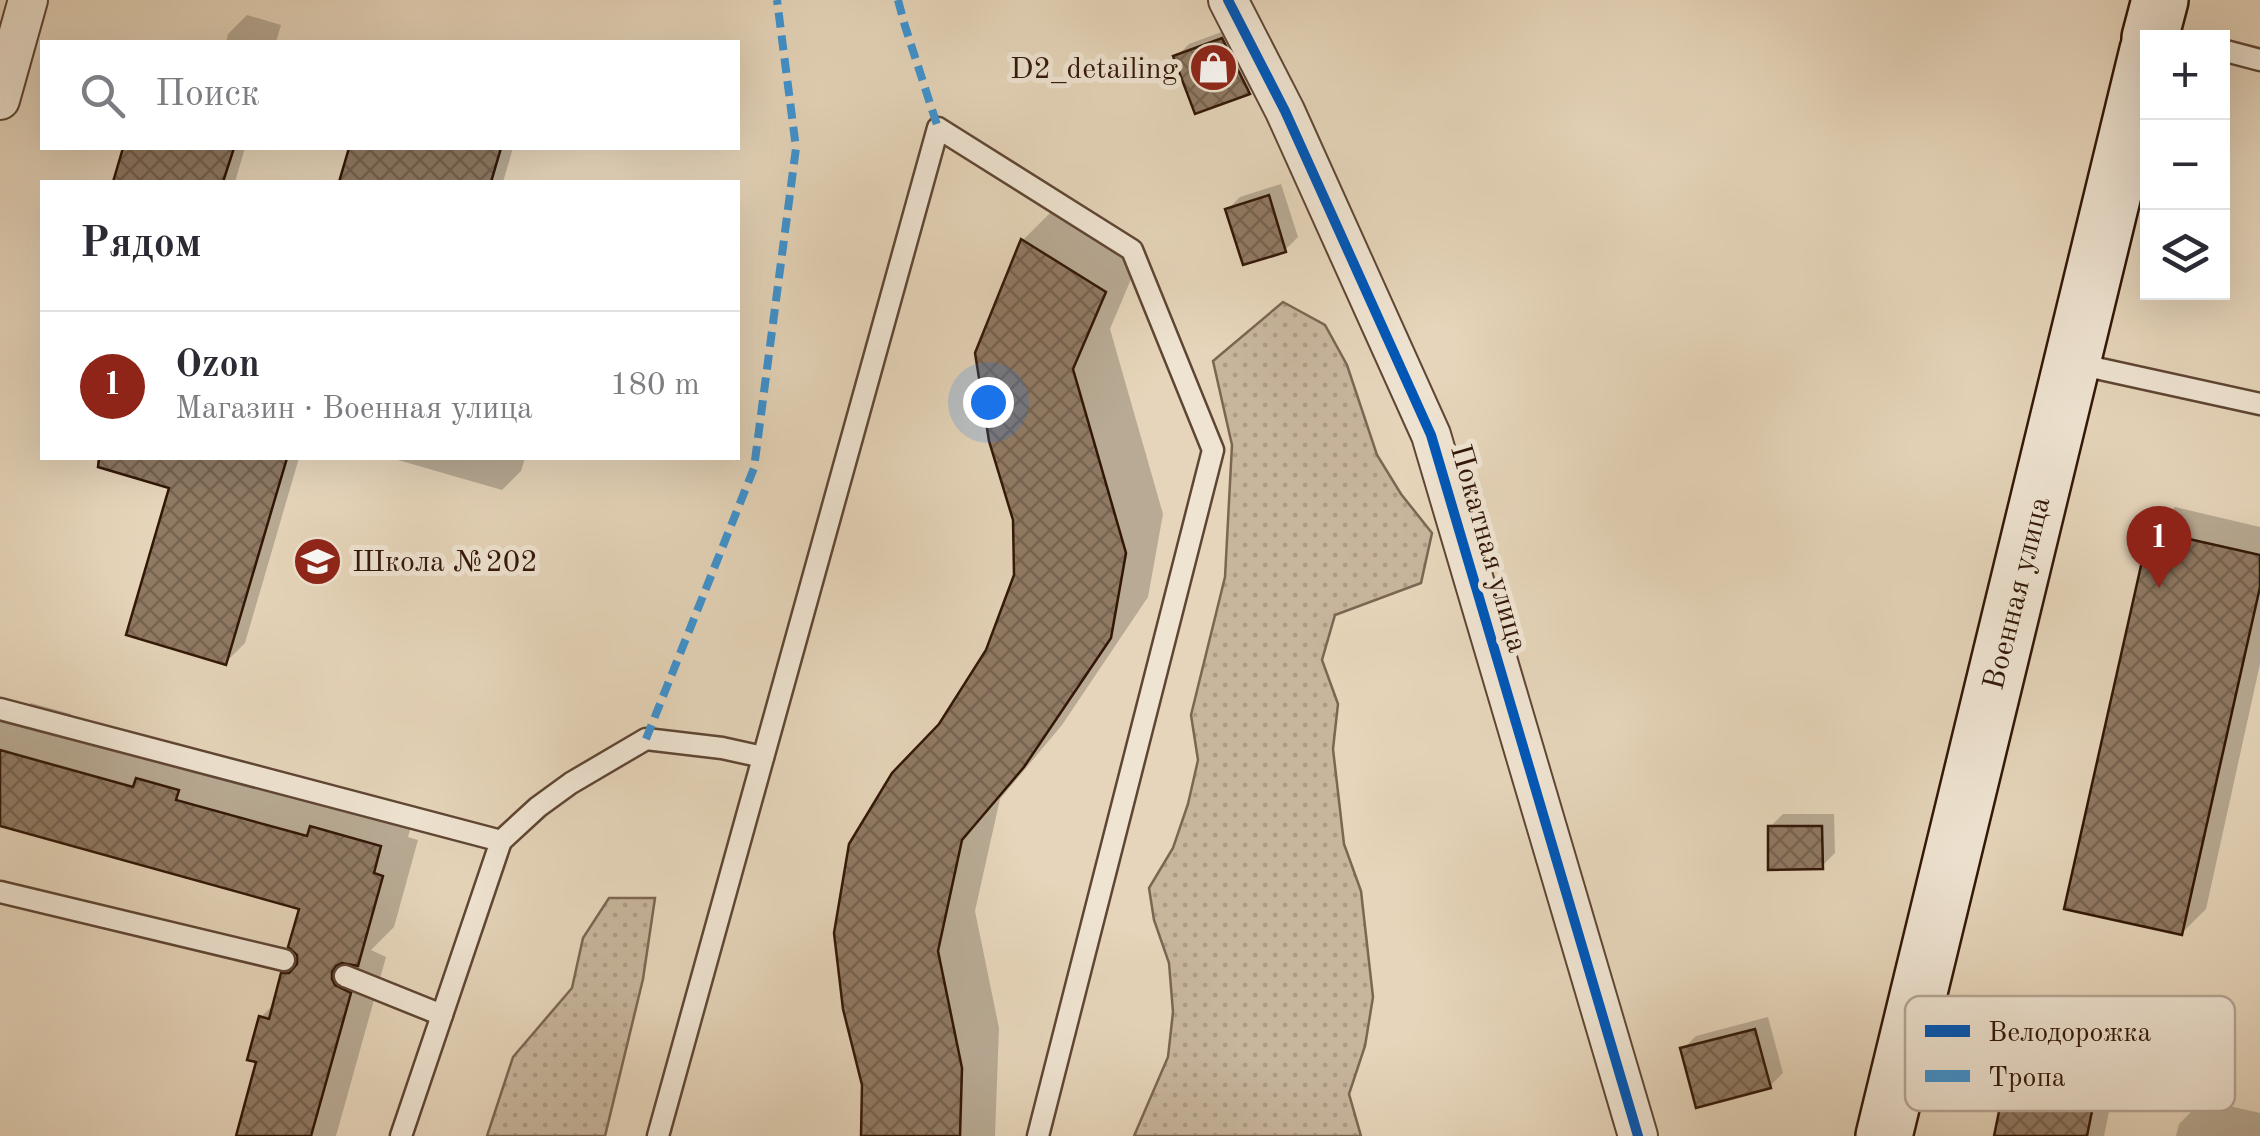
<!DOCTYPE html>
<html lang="ru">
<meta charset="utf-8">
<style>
:root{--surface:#fff;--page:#f2f2f3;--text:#2b2b33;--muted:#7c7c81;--line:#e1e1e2;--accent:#8f2418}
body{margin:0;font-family:"Old Standard TT",serif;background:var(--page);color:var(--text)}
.controls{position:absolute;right:30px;top:30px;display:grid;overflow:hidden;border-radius:0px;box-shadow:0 10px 40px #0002}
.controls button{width:90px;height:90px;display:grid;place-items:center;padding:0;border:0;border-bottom:2px solid var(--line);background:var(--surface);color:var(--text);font:50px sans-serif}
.you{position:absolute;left:988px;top:402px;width:35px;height:35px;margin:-25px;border:8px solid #fff;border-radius:50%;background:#1a73e8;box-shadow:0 0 0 15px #1a73e833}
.badge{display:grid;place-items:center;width:65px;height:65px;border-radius:50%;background:var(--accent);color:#fff;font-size:32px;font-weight:700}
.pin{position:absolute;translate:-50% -82px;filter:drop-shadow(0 2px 5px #0008)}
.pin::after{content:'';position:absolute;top:52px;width:35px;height:30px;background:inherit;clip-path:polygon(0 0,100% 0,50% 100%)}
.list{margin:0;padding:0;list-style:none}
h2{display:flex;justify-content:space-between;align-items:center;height:130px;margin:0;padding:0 40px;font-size:42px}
h2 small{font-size:32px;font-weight:400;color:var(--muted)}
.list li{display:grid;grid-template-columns:65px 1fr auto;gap:30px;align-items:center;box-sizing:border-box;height:150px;padding:0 40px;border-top:2px solid var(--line)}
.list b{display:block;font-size:38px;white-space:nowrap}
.list p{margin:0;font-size:32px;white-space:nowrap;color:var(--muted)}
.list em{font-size:32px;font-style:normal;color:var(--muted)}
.icon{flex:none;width:55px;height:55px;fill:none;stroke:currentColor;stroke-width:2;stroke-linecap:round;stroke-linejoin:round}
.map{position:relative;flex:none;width:2260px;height:1136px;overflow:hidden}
.search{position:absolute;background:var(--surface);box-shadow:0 10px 40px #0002;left:40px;top:40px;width:700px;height:110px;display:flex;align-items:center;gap:25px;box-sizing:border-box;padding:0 35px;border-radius:0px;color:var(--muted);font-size:38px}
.panel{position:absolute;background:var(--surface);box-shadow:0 10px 40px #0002;left:40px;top:180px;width:700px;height:280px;border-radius:0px}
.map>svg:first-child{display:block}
.grass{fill:url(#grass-dots);stroke:#7c6652;stroke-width:2.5}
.shadow{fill:#0003}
.building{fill:url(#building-cross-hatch);stroke:#321707;stroke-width:2.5}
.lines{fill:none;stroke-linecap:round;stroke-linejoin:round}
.service-casing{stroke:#5f4634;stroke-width:25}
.minor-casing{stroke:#5f4634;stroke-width:42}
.secondary-casing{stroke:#321707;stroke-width:60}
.service{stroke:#efe4d2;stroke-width:20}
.minor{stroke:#efe4d2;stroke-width:38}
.secondary{stroke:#efe4d2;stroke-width:55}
.quiet{stroke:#3d93d1;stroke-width:8;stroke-dasharray:15 8;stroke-linecap:butt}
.cycleway-casing{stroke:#efe4d2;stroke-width:16}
.cycleway{stroke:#0057b8;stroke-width:10}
.labels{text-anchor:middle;stroke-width:10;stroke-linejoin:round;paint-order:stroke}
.poi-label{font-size:30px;fill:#321707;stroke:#efe4d2;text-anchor:end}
.street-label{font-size:30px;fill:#321707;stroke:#efe4d2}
.key{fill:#efe4d2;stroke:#b6a695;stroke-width:2.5}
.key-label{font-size:28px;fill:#321707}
</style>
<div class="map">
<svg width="2260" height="1136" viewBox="0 0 2260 1136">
<defs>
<pattern id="grass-dots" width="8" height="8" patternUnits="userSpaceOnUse" patternTransform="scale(2.5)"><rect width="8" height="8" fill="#c7b59c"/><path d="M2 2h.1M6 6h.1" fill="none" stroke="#ab9b85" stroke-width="1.8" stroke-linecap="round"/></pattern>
<pattern id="building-cross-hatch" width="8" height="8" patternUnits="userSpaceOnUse" patternTransform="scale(2.5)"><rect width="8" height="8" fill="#907a64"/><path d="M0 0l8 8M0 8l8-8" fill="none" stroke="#766350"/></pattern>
</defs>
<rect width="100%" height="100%" fill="#e6d5ba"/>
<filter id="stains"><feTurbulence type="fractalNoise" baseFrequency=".002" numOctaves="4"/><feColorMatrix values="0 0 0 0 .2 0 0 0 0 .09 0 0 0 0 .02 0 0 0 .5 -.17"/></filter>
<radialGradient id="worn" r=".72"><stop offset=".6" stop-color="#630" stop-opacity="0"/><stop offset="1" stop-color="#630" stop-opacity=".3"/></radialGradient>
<!-- grass -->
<g class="grass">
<polygon points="1283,302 1325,325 1347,365 1377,455 1401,494 1432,533 1421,583 1335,615 1322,660 1338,704 1333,749 1344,844 1361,891 1373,997 1365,1046 1349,1094 1361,1136 1134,1136 1168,1057 1173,1012 1169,963 1154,920 1149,888 1173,848 1188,804 1198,760 1191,715 1225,577 1232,445 1213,361"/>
<polygon points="609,898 655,898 643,979 605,1136 487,1136 513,1057 572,988 583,938"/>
</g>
<!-- shadow -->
<g class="shadow">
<polygon points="247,15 281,25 276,42 226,42 228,34"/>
<polygon points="1235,27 1261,79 1248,92 1176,57 1189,44"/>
<polygon points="126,148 245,148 235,182 116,182"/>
<polygon points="352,148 513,148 503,182 341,182"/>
<polygon points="1281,184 1298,237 1285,250 1227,210 1240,197"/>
<polygon points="1061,202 1142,253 1110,329 1163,514 1148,597 1062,725 1000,799 975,911 999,1028 995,1136 863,1136 941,725 988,652 1017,576 1015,520 978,353 1023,240"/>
<polygon points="99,458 299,458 245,643 226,662 172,486 97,464"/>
<polygon points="391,458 525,458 521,471 502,490"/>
<polygon points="2175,507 2260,527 2260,664 2206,909 2182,933 2151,531"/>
<polygon points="31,703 71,714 69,724 166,751 174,743 214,754 211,764 416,810 408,837 418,840 394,927 371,950 386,957 336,1136 239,1136 260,1061 261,1017 275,1003 283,975 299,959 302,908 0,823 0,705 23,711"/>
<polygon points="1783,814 1834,814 1835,853 1822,866 1770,827"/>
<polygon points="1768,1017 1783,1073 1770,1086 1683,1049 1696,1036"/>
<polygon points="2037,1026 2123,1044 2104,1136 1996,1136 2014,1049"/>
<polygon points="2203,1100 2260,1113 2260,1136 2176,1136 2179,1124"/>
</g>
<!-- building -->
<g class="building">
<polygon points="1222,38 1250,94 1195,114 1173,56"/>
<polygon points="123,148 234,148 223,182 113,182"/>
<polygon points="349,148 501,148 491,182 339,182"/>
<polygon points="1269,195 1286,252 1243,265 1225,209"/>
<polygon points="1021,239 1106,292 1073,369 1126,553 1111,638 1024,767 962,840 938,951 962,1068 960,1136 861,1136 862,1085 843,1009 834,933 849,844 892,773 939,724 986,650 1014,575 1013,520 989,441 975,353"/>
<polygon points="99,458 287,458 226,665 126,635 169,488 98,467"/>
<polygon points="2149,530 2260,555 2260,587 2182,935 2064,909"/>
<polygon points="0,750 133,787 136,778 179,790 176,800 307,836 310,826 381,846 374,873 383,876 358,966 342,963 336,966 332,972 332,979 335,985 351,993 311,1136 236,1136 256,1062 247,1060 259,1016 269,1019 281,973 289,973 297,964 297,955 288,947 299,909 0,826"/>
<polygon points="1768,826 1822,826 1823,869 1768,870"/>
<polygon points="1755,1029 1771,1088 1696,1108 1680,1048"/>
<polygon points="2012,1048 2101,1066 2087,1136 1994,1136"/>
</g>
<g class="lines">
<defs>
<g id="service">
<polyline points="2222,50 2260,60"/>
<polyline points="2073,363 2260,404"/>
<polyline points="0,709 501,841 401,1136"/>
<polyline points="501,841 538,807 571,783 646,739 722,748 763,757"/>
<polyline points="0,892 284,960"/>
<polyline points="345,976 442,1015"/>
<polyline points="658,1136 938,128 1132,250 1213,450 1038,1136"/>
</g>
<g id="minor">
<polyline points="1228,0 1285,111 1431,435 1638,1136"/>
<polyline points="0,100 28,0"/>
</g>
<g id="secondary">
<polyline points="2150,38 2160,0"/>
<polyline points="1884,1136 2148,50"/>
</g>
</defs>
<!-- service casing -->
<use href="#service" class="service-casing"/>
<!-- minor casing -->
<use href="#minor" class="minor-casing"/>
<!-- secondary casing -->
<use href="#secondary" class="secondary-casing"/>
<!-- service -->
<use href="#service" class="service"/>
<!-- minor -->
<use href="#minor" class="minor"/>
<!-- secondary -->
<use href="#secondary" class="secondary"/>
<!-- quiet -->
<g class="quiet">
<polyline points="898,0 905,26 938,128"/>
<polyline points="646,739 754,468 796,148 777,0"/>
</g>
<defs>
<polyline id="cycleway" points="1228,0 1285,111 1431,435 1638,1136"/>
</defs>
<!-- cycleway casing -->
<use href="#cycleway" class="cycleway-casing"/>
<!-- cycleway -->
<use href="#cycleway" class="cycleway"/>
</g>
<!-- icons -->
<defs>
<symbol id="shop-disc" viewBox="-11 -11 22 22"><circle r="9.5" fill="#8f2418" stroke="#efe4d2"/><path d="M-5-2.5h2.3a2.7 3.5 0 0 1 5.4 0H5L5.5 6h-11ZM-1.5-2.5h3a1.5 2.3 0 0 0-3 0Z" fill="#fff"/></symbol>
<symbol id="school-disc" viewBox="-11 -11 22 22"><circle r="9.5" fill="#8f2418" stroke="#efe4d2"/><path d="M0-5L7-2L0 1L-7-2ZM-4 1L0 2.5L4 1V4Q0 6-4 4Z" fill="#fff"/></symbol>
</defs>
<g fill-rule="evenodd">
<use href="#shop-disc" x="1186" y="40" width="55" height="55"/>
<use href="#school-disc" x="290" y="534" width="55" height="55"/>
</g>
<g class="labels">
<!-- poi labels -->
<g class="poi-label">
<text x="1178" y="78">D2_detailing</text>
<text x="352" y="571" text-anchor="start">Школа №202</text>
</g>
<!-- street labels -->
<g class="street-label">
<text transform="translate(1490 548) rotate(74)" y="10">Покатная улица</text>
<text transform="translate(2016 593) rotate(-76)" y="10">Военная улица</text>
</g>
</g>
<!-- legend -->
<rect x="1905" y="996" width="330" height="115" rx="15" class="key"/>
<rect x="1925" y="1025" width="45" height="12" fill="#0057b8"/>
<rect x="1925" y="1070" width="45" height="12" fill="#3d93d1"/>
<g class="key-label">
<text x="1988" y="1041">Велодорожка</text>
<text x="1988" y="1086">Тропа</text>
</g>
<rect width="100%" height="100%" filter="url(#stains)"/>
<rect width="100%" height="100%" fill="url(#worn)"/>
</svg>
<div class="controls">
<button>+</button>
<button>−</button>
<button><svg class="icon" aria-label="layers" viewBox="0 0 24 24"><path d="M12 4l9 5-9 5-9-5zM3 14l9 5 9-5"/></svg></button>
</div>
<div class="you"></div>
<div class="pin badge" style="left:2159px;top:588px">1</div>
<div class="search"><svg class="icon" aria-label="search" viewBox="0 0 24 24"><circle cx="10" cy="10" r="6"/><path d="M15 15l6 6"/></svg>Поиск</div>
<section class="panel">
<h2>Рядом<small></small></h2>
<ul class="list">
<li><span class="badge">1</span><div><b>Ozon</b><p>Магазин · Военная улица</p></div><em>180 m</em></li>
</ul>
</section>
</div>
